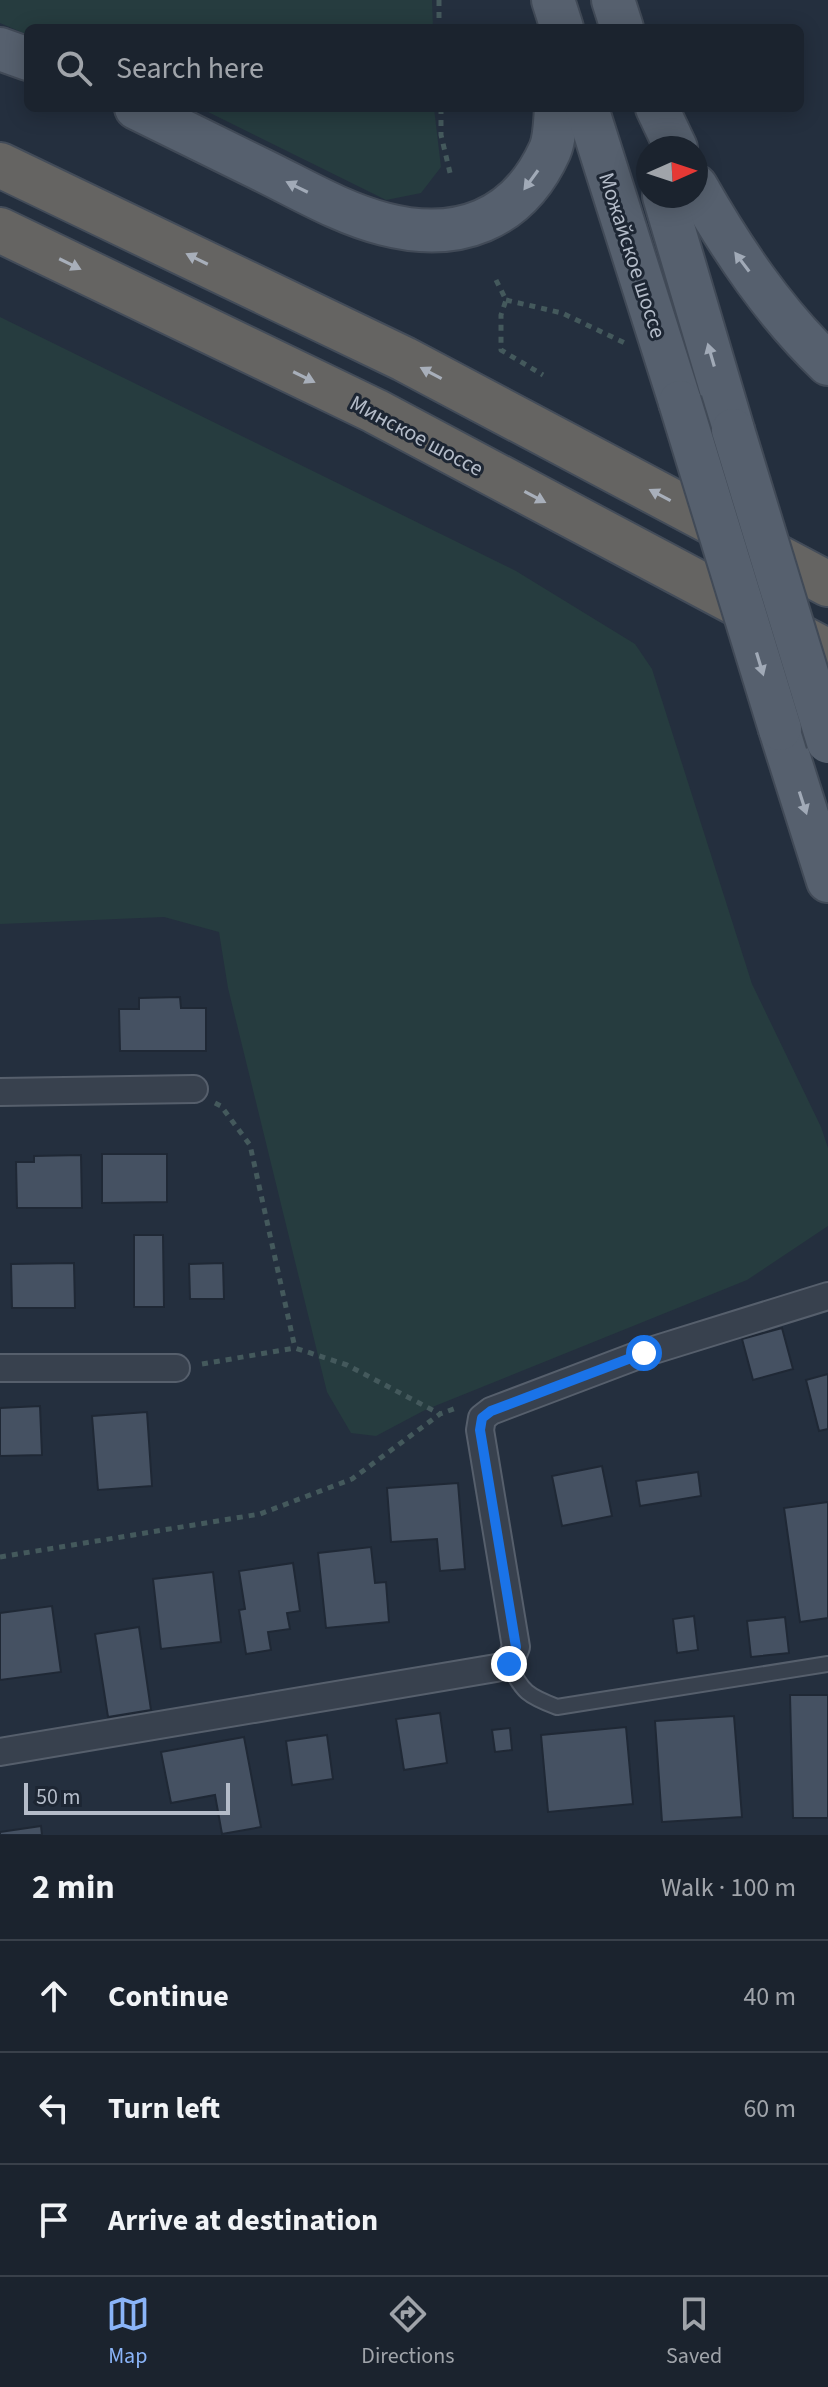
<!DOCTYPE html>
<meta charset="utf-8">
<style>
:root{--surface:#1b232e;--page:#282f3a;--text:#f1f3f6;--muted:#a0a4aa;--line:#39404a;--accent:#8ab4f8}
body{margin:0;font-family:"Source Sans 3",sans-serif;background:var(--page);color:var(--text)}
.compass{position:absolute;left:636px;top:136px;width:72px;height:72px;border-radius:50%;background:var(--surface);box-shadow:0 4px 20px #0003;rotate:87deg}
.scale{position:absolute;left:24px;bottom:20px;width:206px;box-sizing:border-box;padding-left:8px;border:4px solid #b4bcc9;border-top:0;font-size:22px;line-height:28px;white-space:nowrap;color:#b4bcc9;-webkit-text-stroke:6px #1d2633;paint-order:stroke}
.stop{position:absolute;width:24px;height:24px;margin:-18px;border:6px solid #1a73e8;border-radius:50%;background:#fff}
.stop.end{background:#1a73e8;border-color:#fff;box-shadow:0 2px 8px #0008}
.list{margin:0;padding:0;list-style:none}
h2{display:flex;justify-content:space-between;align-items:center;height:104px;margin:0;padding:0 32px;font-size:34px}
h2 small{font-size:26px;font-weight:400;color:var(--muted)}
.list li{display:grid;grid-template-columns:52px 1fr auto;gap:24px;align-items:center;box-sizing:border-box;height:112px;padding:0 32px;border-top:2px solid var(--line)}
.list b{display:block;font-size:30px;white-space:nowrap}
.list em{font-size:26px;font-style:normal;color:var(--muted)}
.icon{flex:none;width:44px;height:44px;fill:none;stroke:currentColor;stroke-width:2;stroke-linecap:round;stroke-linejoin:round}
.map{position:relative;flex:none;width:828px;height:1835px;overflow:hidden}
.search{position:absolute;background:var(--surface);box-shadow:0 4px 20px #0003;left:24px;right:24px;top:24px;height:88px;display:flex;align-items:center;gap:20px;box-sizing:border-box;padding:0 28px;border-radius:12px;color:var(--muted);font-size:30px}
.sheet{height:440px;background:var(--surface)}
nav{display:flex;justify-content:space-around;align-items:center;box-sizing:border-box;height:112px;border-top:2px solid var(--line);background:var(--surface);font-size:22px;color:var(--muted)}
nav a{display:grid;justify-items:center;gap:4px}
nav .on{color:var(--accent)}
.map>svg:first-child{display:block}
.green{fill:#263c3f}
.building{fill:#455162;stroke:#1f2835;stroke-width:2}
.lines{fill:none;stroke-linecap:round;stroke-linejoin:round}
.service-casing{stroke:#565f6c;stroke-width:18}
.minor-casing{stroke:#565f6c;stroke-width:30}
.primary-casing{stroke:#414a57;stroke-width:46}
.trunk-casing{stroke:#434c59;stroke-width:48}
.path{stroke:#44595c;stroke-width:5;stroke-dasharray:6 6;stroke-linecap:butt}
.service{stroke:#38414e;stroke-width:14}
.minor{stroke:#38414e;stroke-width:26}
.primary{stroke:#56606e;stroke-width:42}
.trunk{stroke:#656462;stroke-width:44}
.primary-bridge-casing{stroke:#414a57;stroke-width:46;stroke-linecap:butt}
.primary-bridge{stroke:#56606e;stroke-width:42}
.oneway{fill:#a1aab7}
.oneway2{fill:#a8afba}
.route{stroke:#1a73e8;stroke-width:10}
.labels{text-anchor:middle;stroke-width:6;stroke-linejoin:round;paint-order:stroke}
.street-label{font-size:22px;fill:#b4bcc9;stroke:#1d2633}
</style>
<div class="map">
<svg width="828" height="1835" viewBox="0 0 828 1835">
<rect width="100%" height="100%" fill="#242f3e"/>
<!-- green -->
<g class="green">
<polygon points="0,0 432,0 433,28 28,28 28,35 0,23"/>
<polygon points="200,108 434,108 441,167 421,193 386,200"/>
<polygon points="0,317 516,571 635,644 652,669 752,984 821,1127 828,1148 828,1226 747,1280 425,1410 376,1436 351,1433 327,1392 228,988 219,932 164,917 0,924"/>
</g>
<!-- building -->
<g class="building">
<polygon points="180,997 181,1008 206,1008 206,1051 120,1051 119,1009 139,1009 139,998"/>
<polygon points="102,1154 167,1154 167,1202 102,1203"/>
<polygon points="81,1155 82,1208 17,1208 16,1162 34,1162 34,1156"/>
<polygon points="134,1235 163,1235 164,1307 134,1307"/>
<polygon points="74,1263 75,1308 12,1308 11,1264"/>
<polygon points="223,1263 224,1299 190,1299 189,1264"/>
<polygon points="782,1328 793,1369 753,1380 742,1339"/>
<polygon points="828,1374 828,1429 819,1431 806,1380"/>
<polygon points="40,1406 42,1455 0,1456 0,1408"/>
<polygon points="147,1412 152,1486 98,1490 92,1416"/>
<polygon points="602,1466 612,1516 562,1526 552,1476"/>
<polygon points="698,1472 701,1496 640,1506 636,1481"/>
<polygon points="458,1483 465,1569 440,1571 437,1539 391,1542 387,1488"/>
<polygon points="828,1502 828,1618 800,1622 784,1508"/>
<polygon points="371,1547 375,1583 386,1582 389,1622 326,1628 318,1553"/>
<polygon points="293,1563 300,1611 287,1613 290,1629 268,1632 271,1650 246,1654 239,1610 245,1609 239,1571"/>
<polygon points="213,1572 221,1642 161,1649 153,1579"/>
<polygon points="52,1606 61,1672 0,1680 0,1613"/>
<polygon points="694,1616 698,1650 677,1653 673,1619"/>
<polygon points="785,1617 789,1653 751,1657 747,1621"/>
<polygon points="139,1627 151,1710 108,1717 95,1634"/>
<polygon points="790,1695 828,1695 828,1818 793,1818"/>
<polygon points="440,1713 447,1763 404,1770 396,1719"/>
<polygon points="734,1716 742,1817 662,1822 655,1721"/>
<polygon points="626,1727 633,1804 548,1812 541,1735"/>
<polygon points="510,1728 512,1750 495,1752 492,1730"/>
<polygon points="327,1735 333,1779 292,1785 286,1741"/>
<polygon points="244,1737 261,1827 222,1834 215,1795 171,1803 161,1752"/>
<polygon points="41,1826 42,1835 0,1835 0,1832"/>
</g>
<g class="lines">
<defs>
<path id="service" d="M509 1664C522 1692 528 1696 557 1707L828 1664"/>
<g id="minor">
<polyline points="0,1092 194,1089"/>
<polyline points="0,1368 176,1368"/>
<polyline points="0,1752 496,1668 509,1664 516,1647 480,1430 482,1418 491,1411 644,1353 828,1296"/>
</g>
<g id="primary">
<polyline points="553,0 562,28"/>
<polyline points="613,0 622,28"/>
<polyline points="0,49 28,59"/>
<path d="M136 108C178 129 220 149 262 170 301 189 341 213 384 224 457 243 518 221 550 150 555 138 555 121 556 108"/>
<polyline points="587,108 680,402"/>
<polyline points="657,108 676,148"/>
<path d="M696 186C733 251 774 312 828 364"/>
<polyline points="664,196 733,430"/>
<polyline points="780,729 828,881"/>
</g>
<g id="trunk">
<polyline points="0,165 404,359 828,584"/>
<polyline points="0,230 375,411 828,652"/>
</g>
</defs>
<!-- service casing -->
<use href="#service" class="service-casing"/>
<!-- minor casing -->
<use href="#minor" class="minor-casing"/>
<!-- primary casing -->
<use href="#primary" class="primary-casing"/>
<!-- trunk casing -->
<use href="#trunk" class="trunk-casing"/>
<!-- path -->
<g class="path">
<polyline points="439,0 439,28"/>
<polyline points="441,108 441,135 451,177"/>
<polyline points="496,280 506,300 501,315 501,350 543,375"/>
<polyline points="506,300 562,313 627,344"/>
<polyline points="215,1103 221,1106 250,1145 295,1348"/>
<polyline points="202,1364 295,1348 347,1365 440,1414"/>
<polyline points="0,1557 260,1514 352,1479 440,1414 459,1407"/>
</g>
<!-- service -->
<use href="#service" class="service"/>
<!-- minor -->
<use href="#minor" class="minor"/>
<!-- primary -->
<use href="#primary" class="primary"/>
<!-- trunk -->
<use href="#trunk" class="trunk"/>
<defs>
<g id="primary-bridge">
<polyline points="680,402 780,729"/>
<polyline points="733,430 828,742"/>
</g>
</defs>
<!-- primary-bridge casing -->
<use href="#primary-bridge" class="primary-bridge-casing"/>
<!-- primary-bridge -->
<use href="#primary-bridge" class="primary-bridge"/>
</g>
<!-- one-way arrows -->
<defs><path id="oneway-solid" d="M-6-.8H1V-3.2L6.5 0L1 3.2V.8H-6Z" transform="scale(2)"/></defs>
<g class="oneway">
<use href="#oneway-solid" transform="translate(531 180) rotate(126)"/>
<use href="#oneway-solid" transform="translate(297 187) rotate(-154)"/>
<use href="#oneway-solid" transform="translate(742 262) rotate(-127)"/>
<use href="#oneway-solid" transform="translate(711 355) rotate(-106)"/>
<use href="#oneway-solid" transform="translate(760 664) rotate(73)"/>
<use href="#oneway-solid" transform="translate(803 803) rotate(72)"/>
</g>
<g class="oneway2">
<use href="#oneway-solid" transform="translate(197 259) rotate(-154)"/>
<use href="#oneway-solid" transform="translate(70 264) rotate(26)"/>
<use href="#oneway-solid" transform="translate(431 373) rotate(-152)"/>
<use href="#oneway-solid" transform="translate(304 377) rotate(26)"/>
<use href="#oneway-solid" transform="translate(660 495) rotate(-152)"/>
<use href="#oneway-solid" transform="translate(535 497) rotate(28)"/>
</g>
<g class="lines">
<!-- route -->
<polyline class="route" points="509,1664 516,1647 480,1430 482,1418 491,1411 644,1353"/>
</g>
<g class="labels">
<!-- street labels -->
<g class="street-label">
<text transform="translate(633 255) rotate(72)" y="8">Можайское шоссе</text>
<text transform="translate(417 435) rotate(28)" y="8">Минское шоссе</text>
</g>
</g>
</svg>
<svg class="compass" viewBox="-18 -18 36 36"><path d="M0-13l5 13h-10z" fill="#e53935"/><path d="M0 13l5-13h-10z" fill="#a0a4aa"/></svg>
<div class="scale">50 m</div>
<div class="stop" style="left:644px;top:1353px"></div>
<div class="stop end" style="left:509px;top:1664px"></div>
<div class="search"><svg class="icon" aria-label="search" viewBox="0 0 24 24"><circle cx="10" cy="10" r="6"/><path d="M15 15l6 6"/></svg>Search here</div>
</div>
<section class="sheet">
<h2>2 min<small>Walk · 100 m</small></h2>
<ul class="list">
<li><svg class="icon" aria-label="ahead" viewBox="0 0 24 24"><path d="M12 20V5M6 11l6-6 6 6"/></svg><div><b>Continue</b></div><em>40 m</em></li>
<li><svg class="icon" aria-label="left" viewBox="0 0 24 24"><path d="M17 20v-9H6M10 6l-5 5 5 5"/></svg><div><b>Turn left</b></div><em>60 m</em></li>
<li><svg class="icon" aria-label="arrive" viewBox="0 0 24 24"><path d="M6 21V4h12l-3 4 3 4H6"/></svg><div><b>Arrive at destination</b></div></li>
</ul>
</section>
<nav>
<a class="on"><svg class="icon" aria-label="map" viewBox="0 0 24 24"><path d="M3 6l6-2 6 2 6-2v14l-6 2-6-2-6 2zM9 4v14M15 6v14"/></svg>Map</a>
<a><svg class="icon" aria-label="directions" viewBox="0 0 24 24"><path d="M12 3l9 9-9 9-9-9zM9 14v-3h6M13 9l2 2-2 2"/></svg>Directions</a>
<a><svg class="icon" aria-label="saved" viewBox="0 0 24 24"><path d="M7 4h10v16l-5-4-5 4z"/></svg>Saved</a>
</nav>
